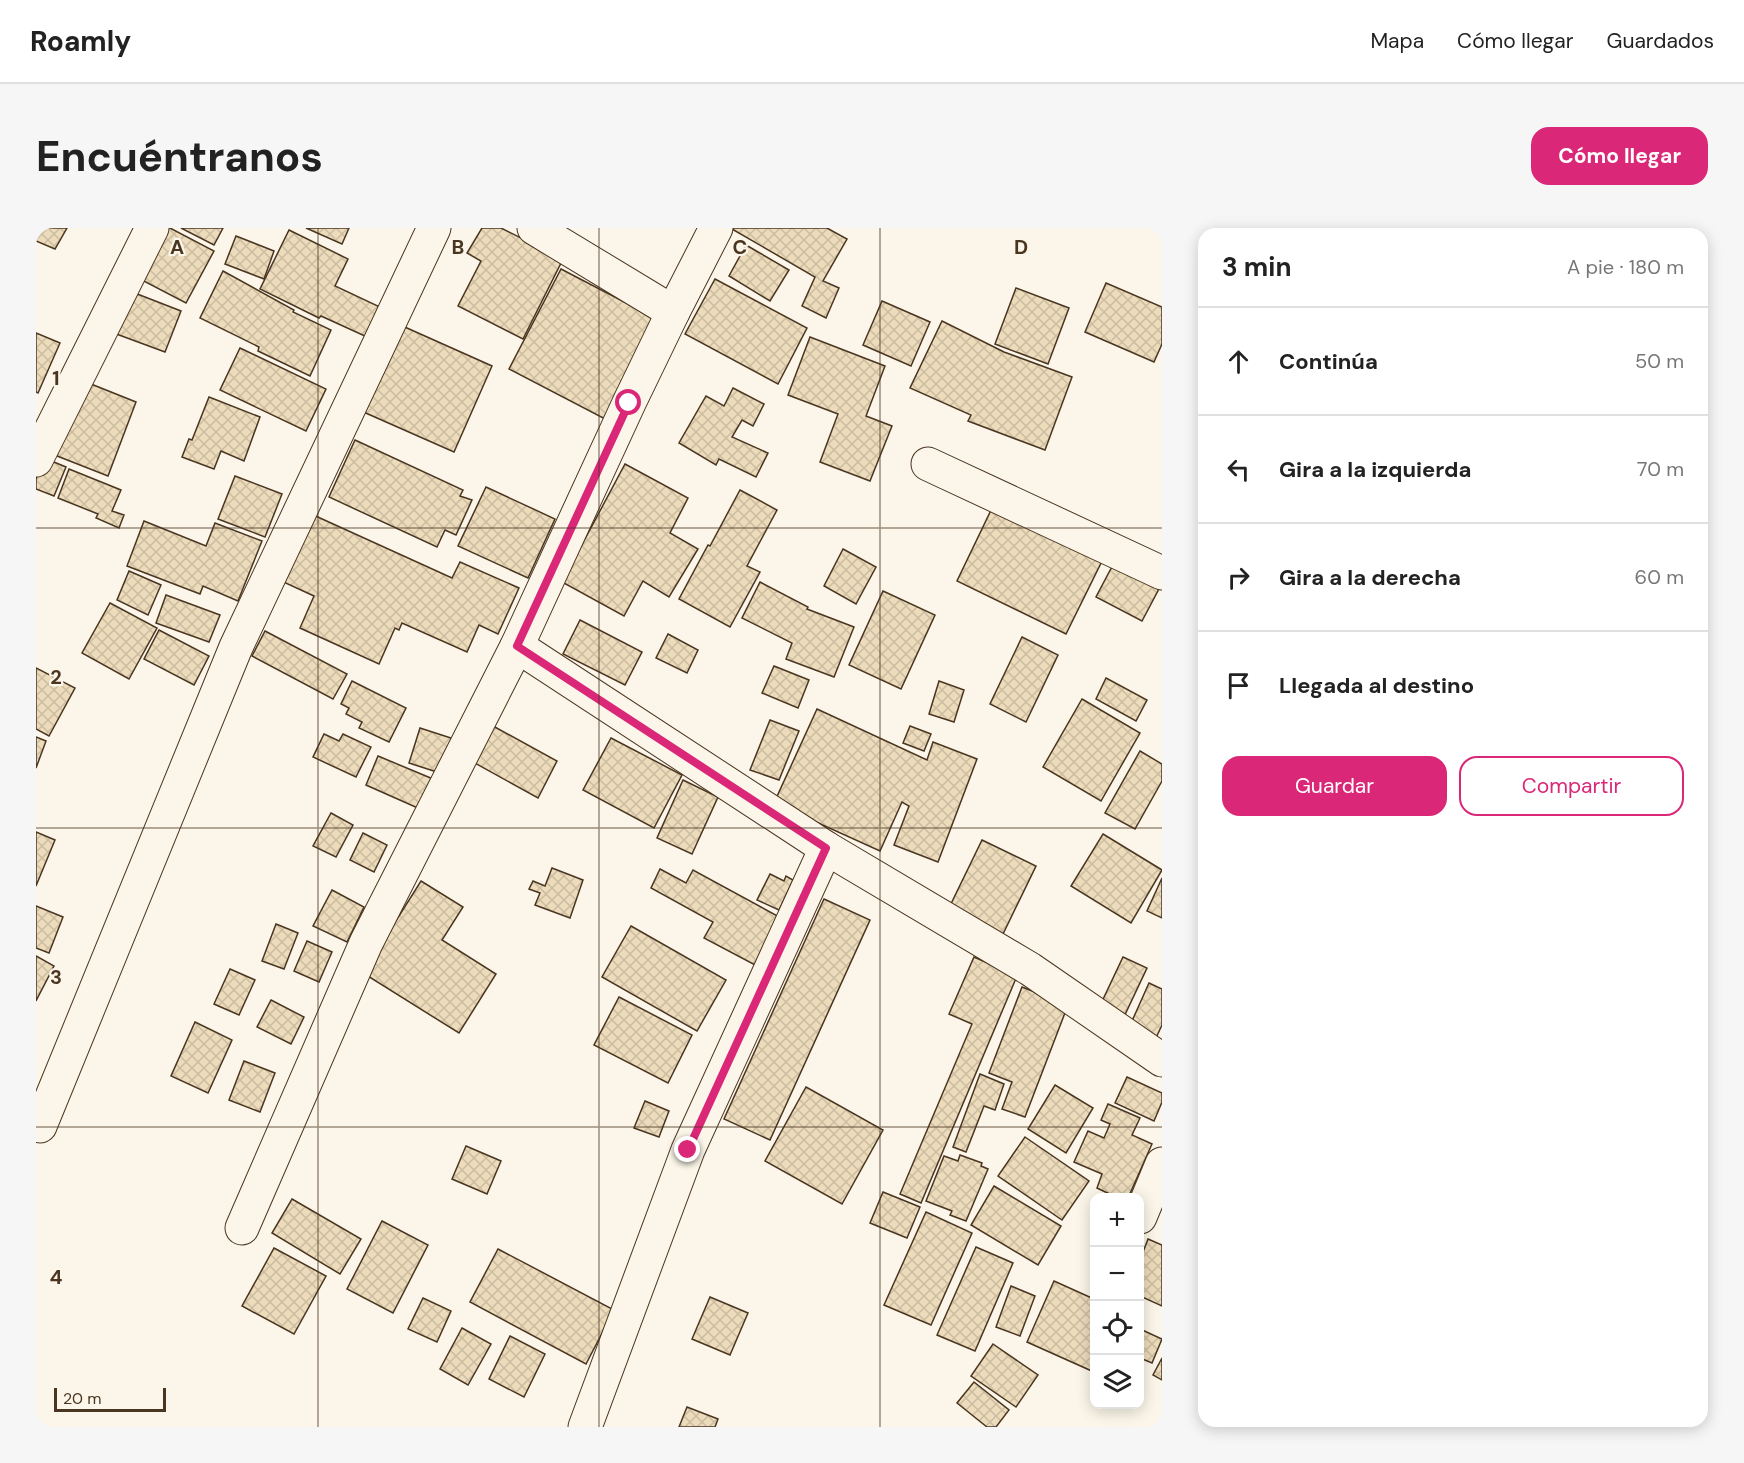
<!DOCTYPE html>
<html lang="es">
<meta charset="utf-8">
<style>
:root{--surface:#fff;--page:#f6f6f6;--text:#222;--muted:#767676;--line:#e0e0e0;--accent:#db2777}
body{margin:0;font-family:"DM Sans",sans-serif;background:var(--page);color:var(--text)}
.controls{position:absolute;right:18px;bottom:18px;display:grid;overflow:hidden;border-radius:12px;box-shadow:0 3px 15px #0003}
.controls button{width:54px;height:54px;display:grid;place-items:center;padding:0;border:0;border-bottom:2px solid var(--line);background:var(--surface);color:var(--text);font:30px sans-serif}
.scale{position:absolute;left:18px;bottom:15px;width:112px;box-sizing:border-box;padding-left:6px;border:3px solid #4a3520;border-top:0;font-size:16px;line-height:21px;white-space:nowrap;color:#4a3520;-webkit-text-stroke:4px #fbf6e9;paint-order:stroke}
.stop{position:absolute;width:18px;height:18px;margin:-14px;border:4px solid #db2777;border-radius:50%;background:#fff}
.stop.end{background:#db2777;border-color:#fff;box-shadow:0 2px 6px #0008}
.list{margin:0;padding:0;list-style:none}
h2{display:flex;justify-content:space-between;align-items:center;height:78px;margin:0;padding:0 24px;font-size:26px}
h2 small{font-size:20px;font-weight:400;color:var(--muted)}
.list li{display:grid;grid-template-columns:39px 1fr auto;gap:18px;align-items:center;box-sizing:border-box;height:108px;padding:0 24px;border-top:2px solid var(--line)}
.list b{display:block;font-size:22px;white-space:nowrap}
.list em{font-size:20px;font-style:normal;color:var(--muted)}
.actions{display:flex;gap:12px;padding:18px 24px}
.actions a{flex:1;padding:14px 0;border:2px solid var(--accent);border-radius:18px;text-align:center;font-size:21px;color:var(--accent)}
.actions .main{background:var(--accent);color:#fff}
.icon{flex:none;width:33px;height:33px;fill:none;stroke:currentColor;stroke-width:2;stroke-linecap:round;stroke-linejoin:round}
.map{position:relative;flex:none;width:1126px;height:1199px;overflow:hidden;border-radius:18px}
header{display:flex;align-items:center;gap:36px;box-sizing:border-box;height:84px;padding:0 30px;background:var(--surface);border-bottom:2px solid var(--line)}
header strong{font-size:28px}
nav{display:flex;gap:33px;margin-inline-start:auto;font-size:21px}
.intro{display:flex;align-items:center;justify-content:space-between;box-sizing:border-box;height:144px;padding:0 36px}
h1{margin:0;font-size:42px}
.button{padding:15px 27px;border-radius:18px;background:var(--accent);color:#fff;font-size:21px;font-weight:700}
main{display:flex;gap:36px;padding:0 36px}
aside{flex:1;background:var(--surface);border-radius:18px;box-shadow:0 3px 15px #0003}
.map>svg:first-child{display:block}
.building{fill:url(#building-cross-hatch);stroke:#4a3520;stroke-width:1.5}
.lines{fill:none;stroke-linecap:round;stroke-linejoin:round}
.street-casing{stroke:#4a3520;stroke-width:35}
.street{stroke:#fbf6e9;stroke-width:33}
.route{stroke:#db2777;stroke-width:8}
.grid{fill:none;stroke:#4a3520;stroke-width:1.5;stroke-opacity:0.55}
.grid-label{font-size:20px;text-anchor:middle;font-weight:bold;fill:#4a3520;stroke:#fbf6e9;stroke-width:4.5;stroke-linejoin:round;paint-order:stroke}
</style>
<header>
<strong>Roamly</strong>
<nav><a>Mapa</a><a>Cómo llegar</a><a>Guardados</a></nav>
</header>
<div class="intro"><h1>Encuéntranos</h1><a class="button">Cómo llegar</a></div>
<main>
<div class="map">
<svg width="1126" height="1199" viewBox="0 0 1126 1199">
<defs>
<pattern id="building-cross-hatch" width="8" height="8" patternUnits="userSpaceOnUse" patternTransform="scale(1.5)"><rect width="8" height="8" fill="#ecdcbc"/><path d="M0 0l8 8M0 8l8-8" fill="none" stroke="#ccbda1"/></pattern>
</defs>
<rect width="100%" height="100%" fill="#fbf6e9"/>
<!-- building -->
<g class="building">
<polygon points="0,0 31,0 19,21 0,13"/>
<polygon points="126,0 134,0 178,23 150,75 100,49"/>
<polygon points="145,0 187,0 178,17"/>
<polygon points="270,0 313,0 306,16"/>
<polygon points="446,0 465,0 527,31 487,111 422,78 445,33 431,25"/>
<polygon points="697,0 791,0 811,11 787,53 803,60 790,90 766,78 779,49 696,1"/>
<polygon points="253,2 312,31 299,58 344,79 331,109 285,88 283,90 224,61"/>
<polygon points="200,8 238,23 228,51 189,36"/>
<polygon points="710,17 753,42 734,73 693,48"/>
<polygon points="525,41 623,92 571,192 473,141"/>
<polygon points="187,43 258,82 257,84 295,102 274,148 222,123 223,119 164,90"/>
<polygon points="679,51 771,100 742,156 649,106"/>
<polygon points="1070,55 1126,79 1126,116 1118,134 1049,104"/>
<polygon points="980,60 1033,80 1012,136 959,116"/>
<polygon points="91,62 145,83 129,124 75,104"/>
<polygon points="846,73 894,94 875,138 827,117"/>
<polygon points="906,93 968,124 1036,149 1009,222 932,193 935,187 874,160"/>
<polygon points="362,96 456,138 418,224 323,182"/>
<polygon points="0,105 24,115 2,165 0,164"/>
<polygon points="774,109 849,138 830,188 856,198 834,253 784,234 802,186 752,167"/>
<polygon points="204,120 290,161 270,203 184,162"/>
<polygon points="45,152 100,174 72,248 16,226"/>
<polygon points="697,160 728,176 717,198 706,192 696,209 732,225 720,249 683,231 680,237 643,215 670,168 688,178"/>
<polygon points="173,169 224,189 208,233 185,223 178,241 146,229 153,211 156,212"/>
<polygon points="319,212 427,262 424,268 436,272 420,307 409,302 401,319 293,269"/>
<polygon points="8,230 30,239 18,268 0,261 0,251"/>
<polygon points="589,236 652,270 634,305 662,321 633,369 607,353 588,388 526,354"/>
<polygon points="33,241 85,262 76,283 88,287 83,300 60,290 62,286 22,270"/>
<polygon points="199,248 246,266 229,309 182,291"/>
<polygon points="450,259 519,291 492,350 422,318"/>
<polygon points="704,262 741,282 711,338 724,344 694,399 643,371 672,317 674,318"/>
<polygon points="957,278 1067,331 1030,406 921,353"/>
<polygon points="273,285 416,350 424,334 483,360 462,406 443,397 431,424 366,395 363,402 359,400 343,436 264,400 278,368 243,352"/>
<polygon points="108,293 170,318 179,295 226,313 202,373 167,358 164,366 91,338"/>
<polygon points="807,321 840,339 820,376 788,358"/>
<polygon points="1079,333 1125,357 1106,393 1060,369"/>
<polygon points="93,343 125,357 112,387 81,372"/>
<polygon points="724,354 772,379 771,381 818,399 798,449 750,431 756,415 706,390"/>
<polygon points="847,363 899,387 865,461 813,437"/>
<polygon points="130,367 184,387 173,414 120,395"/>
<polygon points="74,375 121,400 93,451 46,425"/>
<polygon points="544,392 606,424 589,457 527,426"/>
<polygon points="123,402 173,428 158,457 108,431"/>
<polygon points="229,403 311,446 297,471 216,428"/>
<polygon points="632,406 662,422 651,445 620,430"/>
<polygon points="986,409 1022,427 990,494 954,476"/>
<polygon points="738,438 773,452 762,480 726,465"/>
<polygon points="0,440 39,460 13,508 0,501"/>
<polygon points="1070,450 1111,472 1100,493 1060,471"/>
<polygon points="316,453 370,480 353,514 323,500 326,494 310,486 313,480 305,476"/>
<polygon points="903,453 928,462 918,494 893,486"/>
<polygon points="1046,471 1104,505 1065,573 1007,539"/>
<polygon points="781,481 891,532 897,514 941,531 902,634 858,617 873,578 866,574 844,623 738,575"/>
<polygon points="734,492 763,503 743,552 714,542"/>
<polygon points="457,498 521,533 502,570 437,534"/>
<polygon points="874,498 895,506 888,523 867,515"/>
<polygon points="384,500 418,511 407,546 373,535"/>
<polygon points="288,506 303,513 307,506 335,519 320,549 277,529"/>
<polygon points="0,509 10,513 0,540"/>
<polygon points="575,510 646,547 618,600 547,562"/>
<polygon points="1104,523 1126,536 1126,553 1099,601 1069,585"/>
<polygon points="342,528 397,551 384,581 330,557"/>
<polygon points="647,552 682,569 656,626 621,610"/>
<polygon points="295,585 317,597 300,629 277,618"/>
<polygon points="0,604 19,612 0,658"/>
<polygon points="327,605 351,617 338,644 314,632"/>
<polygon points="1067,606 1126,642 1095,695 1035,658"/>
<polygon points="946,612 1000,638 967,706 913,680"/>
<polygon points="516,640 547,652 534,690 499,677 504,665 493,661 497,653 509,658"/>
<polygon points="624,641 650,655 657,642 747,691 721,738 668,710 677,694 615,660"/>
<polygon points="734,646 748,653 750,648 757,652 743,682 721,672"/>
<polygon points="1126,650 1126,690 1111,683"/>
<polygon points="385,653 427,679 406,712 460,746 423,805 327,745"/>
<polygon points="296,662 328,679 311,714 277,698"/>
<polygon points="788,671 834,692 734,912 688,891"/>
<polygon points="0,678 27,689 13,725 0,720"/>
<polygon points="240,696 262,705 248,741 226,733"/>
<polygon points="595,698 690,752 661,803 566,749"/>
<polygon points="271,713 296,724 283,754 258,743"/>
<polygon points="0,728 18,738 0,773"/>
<polygon points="938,729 981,748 885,975 864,966 936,796 913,786"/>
<polygon points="1087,729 1111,740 1086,793 1062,782"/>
<polygon points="194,741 219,752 203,787 178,776"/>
<polygon points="1113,755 1126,761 1126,797 1118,814 1092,802"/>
<polygon points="986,759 1032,777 989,889 966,881 976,854 953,845"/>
<polygon points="583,769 656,807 632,855 558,817"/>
<polygon points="235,772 268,789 255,816 221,799"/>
<polygon points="159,794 196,812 172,865 135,848"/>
<polygon points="208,833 239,845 224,884 193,872"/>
<polygon points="944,846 968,856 959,882 948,878 930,924 917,919"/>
<polygon points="1091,849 1126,865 1126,874 1118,893 1079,875"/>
<polygon points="1019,857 1057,880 1030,925 992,901"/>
<polygon points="770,859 847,902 806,976 729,933"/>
<polygon points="609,873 633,883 623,909 598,900"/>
<polygon points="1072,876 1104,890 1096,907 1116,916 1092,970 1082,970 1061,960 1066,946 1038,934 1052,903 1068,910 1074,896 1065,892"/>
<polygon points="989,909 1053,953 1026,992 962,948"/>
<polygon points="430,918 465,933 451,966 416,951"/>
<polygon points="924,927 946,935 945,938 952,941 930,993 914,987 916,983 890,973 908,928 922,933"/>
<polygon points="958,958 1025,998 1002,1037 935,997"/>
<polygon points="847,964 884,979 871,1010 834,995"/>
<polygon points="256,971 325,1011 304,1046 236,1005"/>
<polygon points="890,984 936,1005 895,1097 848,1077"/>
<polygon points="346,993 392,1017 357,1085 311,1061"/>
<polygon points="1112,1011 1126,1017 1126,1078 1104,1068 1104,1032"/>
<polygon points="940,1019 977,1035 939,1123 901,1107"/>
<polygon points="238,1020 290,1048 258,1106 206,1078"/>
<polygon points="462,1021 578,1082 550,1136 434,1074"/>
<polygon points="1018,1053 1058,1071 1058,1144 991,1114"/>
<polygon points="975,1058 999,1068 984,1108 960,1099"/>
<polygon points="674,1069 712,1085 694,1127 656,1111"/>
<polygon points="387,1070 415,1083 401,1114 372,1101"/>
<polygon points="426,1100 455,1116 432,1157 404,1141"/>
<polygon points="1104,1101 1126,1111 1116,1135 1104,1130"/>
<polygon points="474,1108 509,1126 488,1169 453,1151"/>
<polygon points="957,1116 1002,1147 980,1179 935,1148"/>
<polygon points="1126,1130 1126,1152 1117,1147"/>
<polygon points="938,1154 973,1182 960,1199 951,1199 921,1175"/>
<polygon points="651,1179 682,1191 679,1199 643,1199"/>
</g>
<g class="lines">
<defs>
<g id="street">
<polyline points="498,0 637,84"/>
<polyline points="0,232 116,0"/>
<polyline points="892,236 1126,345"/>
<polyline points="481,418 790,620 994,741 1126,832"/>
<polyline points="4,898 200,419 398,0"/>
<polyline points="1104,989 1126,936"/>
<polyline points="206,1000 330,715 481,418 593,175 637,84 680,0"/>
<polyline points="549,1199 652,922 790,620"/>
</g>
</defs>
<!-- street casing -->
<use href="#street" class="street-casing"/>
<!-- street -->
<use href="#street" class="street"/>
</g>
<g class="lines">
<!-- route -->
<polyline class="route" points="593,175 481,418 790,620 652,922"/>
</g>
<!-- grid -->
<path class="grid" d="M282 0V1199M563 0V1199M844 0V1199M0 300H1126M0 600H1126M0 899H1126"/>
<g class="grid-label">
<text x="141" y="26">A</text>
<text x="422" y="26">B</text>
<text x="704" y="26">C</text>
<text x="985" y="26">D</text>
<text x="20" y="157">1</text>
<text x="20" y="456">2</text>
<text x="20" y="756">3</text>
<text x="20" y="1056">4</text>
</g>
</svg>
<div class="controls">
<button>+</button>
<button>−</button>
<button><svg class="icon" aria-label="locate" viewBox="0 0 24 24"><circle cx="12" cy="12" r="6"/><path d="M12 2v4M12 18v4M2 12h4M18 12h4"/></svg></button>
<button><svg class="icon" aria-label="layers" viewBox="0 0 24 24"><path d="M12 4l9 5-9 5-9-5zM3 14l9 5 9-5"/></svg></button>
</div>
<div class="scale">20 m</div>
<div class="stop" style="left:593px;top:175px"></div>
<div class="stop end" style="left:652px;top:922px"></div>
</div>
<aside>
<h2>3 min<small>A pie · 180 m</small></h2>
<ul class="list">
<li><svg class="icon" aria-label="ahead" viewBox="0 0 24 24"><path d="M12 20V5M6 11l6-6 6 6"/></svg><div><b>Continúa</b></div><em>50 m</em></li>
<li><svg class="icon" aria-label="left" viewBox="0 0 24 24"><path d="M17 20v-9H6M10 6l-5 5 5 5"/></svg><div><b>Gira a la izquierda</b></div><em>70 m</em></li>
<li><svg class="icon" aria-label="right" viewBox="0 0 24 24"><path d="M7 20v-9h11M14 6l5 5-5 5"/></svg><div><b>Gira a la derecha</b></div><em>60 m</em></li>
<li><svg class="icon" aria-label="arrive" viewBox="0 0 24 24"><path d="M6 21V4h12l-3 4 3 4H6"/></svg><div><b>Llegada al destino</b></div></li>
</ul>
<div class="actions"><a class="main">Guardar</a><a>Compartir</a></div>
</aside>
</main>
